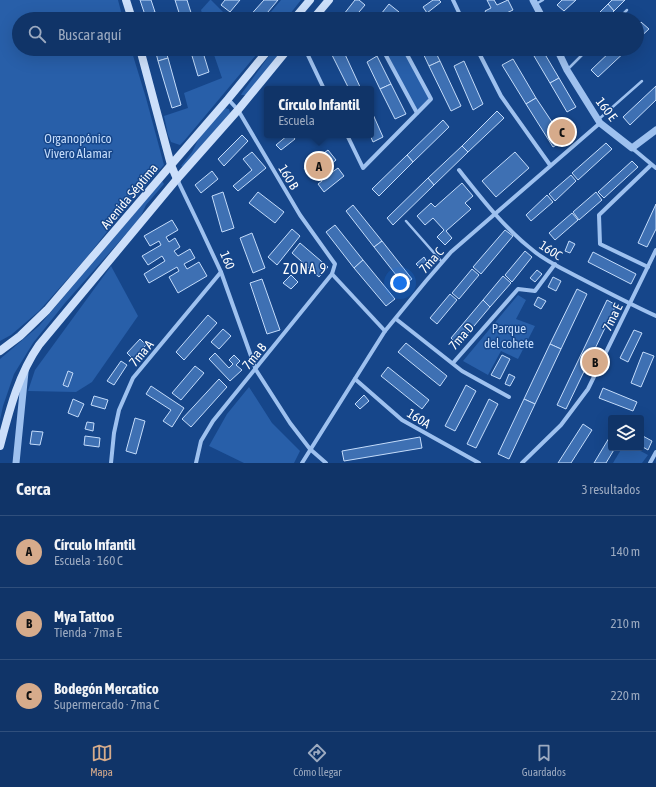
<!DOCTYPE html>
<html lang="es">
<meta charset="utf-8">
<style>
:root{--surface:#103468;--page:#193c6e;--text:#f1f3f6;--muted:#9caac0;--line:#304f7c;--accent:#d6ab8b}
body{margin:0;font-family:"Asap Condensed",sans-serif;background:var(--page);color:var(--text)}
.controls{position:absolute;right:12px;bottom:12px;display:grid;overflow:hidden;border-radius:4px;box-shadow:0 4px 16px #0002}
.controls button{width:36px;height:36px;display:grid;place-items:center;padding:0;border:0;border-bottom:1px solid var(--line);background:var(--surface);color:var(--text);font:20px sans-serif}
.you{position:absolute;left:400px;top:283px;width:14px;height:14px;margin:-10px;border:3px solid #fff;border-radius:50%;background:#1a73e8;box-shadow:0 0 0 6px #1a73e833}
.badge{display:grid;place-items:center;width:26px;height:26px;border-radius:50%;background:var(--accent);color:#111;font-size:13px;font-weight:700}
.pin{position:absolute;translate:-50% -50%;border:2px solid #fff;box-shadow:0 1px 4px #0006}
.popup{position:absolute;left:264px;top:86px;width:110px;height:52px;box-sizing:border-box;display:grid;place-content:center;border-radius:4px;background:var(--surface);filter:drop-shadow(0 1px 3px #0005);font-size:13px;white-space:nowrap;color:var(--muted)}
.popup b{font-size:15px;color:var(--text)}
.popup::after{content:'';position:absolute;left:50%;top:100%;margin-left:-8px;border:8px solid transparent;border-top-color:var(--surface)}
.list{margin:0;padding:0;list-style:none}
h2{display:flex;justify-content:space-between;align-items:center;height:52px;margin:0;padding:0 16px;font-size:17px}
h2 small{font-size:13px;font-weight:400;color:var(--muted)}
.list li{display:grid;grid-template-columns:26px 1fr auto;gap:12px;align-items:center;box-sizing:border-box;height:72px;padding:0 16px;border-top:1px solid var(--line)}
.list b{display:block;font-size:15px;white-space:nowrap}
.list p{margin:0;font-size:13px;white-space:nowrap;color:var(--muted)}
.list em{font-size:13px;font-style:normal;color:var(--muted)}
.icon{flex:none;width:22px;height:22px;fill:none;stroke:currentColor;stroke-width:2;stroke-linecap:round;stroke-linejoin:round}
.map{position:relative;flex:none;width:656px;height:463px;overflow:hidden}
.search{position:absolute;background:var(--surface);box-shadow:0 4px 16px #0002;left:12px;right:12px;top:12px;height:44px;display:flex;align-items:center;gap:10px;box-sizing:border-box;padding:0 14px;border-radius:22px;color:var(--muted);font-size:15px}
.sheet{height:268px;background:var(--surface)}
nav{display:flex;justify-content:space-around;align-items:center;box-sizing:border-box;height:56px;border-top:1px solid var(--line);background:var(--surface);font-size:11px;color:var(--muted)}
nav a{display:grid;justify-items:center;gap:2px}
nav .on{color:var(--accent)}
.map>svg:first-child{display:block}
.green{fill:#285fa9}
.building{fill:#3e70b3;stroke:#c4dcfb}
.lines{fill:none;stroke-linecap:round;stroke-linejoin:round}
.service{stroke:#9ec1ef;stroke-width:2.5}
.minor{stroke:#9ec1ef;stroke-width:4}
.tertiary{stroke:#9ec1ef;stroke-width:7}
.secondary{stroke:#ccdffa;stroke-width:8}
.labels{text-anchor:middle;stroke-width:3;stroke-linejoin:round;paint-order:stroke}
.street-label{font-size:13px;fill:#fff;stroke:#16468a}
.park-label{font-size:13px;fill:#c4dcfb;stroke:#16468a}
.neighbourhood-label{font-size:14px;letter-spacing:1px;fill:#fff;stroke:#16468a}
</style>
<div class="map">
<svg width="656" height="463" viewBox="0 0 656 463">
<rect width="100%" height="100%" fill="#16468a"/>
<!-- green -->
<g class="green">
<polygon points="0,0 118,0 123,19 19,19 19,49 131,49 146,98 164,165 121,214 87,257 39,311 11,335 0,341"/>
<polygon points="210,0 211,0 230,19 204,19 201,10"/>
<polygon points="281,0 301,0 286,19 265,19"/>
<polygon points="212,49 261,49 184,141 180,145 171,142 168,135 164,116 188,108 184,93 222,78"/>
<polygon points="274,49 284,49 246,95 241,95 242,93"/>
<polygon points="385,49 404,49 431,99 417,113"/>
<polygon points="224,108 229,109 230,113 183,167 181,166 192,152 199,138"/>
<polygon points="162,181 164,184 146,205 140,218 65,303 33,343 14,374 3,406 0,420 0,359 39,326"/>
<polygon points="111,266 138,316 92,382 76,392 28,391 35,370"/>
<polygon points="518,295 526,300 516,319 535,326 518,359 501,351 488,375 463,361"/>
<polygon points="249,387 272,423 300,451 294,463 244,463 209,446 227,414"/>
<polygon points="622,448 635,448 648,455 642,463 613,463"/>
</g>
<!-- building -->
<g class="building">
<polygon points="140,0 151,0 155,12 145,15"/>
<polygon points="175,0 187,0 193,19 181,19"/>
<polygon points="225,0 240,0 230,12 221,5"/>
<polygon points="264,0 278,0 262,19 247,19"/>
<polygon points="355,0 359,0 365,5 353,19 340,19"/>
<polygon points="433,0 439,0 441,2 427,13 423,7"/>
<polygon points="487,0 494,0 497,5 508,0 513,10 494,19 489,19 485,11 491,8"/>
<polygon points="562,0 576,0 564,11 557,5"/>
<polygon points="612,0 625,0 614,11 608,4"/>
<polygon points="389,4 399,12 393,19 377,19"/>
<polygon points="608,4 614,11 606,19 593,19"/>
<polygon points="155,12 157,19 146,19 145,15"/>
<polygon points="641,22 649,29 637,40 637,26"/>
<polygon points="155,49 165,49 168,58 158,61"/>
<polygon points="190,49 202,49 209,72 198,76"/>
<polygon points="421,49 434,49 440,61 429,66"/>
<polygon points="613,49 628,49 598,77 591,70"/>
<polygon points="343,50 361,89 349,89 332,55"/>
<polygon points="543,51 559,78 550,83 534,56"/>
<polygon points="377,56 391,84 380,89 367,62"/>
<polygon points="168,58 181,105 172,108 158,61"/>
<polygon points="513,59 536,98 526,104 502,65"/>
<polygon points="440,61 461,106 451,111 429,66"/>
<polygon points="464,61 483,104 473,110 454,66"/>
<polygon points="559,78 576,107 567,112 550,83"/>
<polygon points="391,84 406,114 395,119 380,89"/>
<polygon points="656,86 656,100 630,125 623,117"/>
<polygon points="536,98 564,140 553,147 526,104"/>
<polygon points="371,110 383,137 373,142 370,135"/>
<polygon points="497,111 504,118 468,152 462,146"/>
<polygon points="443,120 449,127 413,162 407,155"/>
<polygon points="242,135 248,141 224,166 218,159"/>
<polygon points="288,135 292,135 295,139 281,150 276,145"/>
<polygon points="606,143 612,149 578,180 572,173"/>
<polygon points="462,146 468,152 434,185 428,178"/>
<polygon points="328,150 336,160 324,170 328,175 338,168 344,176 324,192 318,184 322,181 317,174 312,178 304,168"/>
<polygon points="252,152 266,168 238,191 233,186 252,170 243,159"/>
<polygon points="515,152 529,168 496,197 482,181"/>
<polygon points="407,155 413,162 379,196 372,189"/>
<polygon points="632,161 638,167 604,198 598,192"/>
<polygon points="212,171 218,179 201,193 195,185"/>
<polygon points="571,175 576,181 555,201 549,194"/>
<polygon points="428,178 434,185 393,225 387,218"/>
<polygon points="462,183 473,196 465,203 471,209 446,231 452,238 445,245 437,237 444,230 433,218 425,225 417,216 431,203 435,207"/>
<polygon points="223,192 234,228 222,232 212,196"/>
<polygon points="258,192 284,212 275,223 249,203"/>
<polygon points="596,192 602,200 579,220 573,212"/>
<polygon points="547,195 553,202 531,221 526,215"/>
<polygon points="656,204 656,229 647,247 638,243"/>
<polygon points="353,205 382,241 374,247 346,211"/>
<polygon points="572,213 578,220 555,240 549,233"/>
<polygon points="172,220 178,230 166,237 169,242 175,238 180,247 174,251 178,256 190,249 195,258 184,264 187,269 199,262 207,276 178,293 169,277 179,271 177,267 149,283 144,274 165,261 162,256 148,265 142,256 161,245 159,241 150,246 144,236"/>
<polygon points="335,225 363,260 354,268 326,232"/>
<polygon points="292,229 300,236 277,265 268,257"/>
<polygon points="505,230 513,236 481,274 473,267"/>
<polygon points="252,233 265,268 253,273 240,238"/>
<polygon points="382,241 412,279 404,285 374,247"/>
<polygon points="569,241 575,244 570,253 565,251"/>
<polygon points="300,243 328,267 319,277 292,253"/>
<polygon points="525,251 532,257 512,282 505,275"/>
<polygon points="593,252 636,274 631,284 588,262"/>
<polygon points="424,257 427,262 420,268 416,264"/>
<polygon points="363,260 395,299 386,306 354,268"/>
<polygon points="472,269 479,275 459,299 452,293"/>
<polygon points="537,270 542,274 535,282 530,278"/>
<polygon points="291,275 298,282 291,289 283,283"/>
<polygon points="503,276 511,283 490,307 483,300"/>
<polygon points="553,277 561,281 556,291 548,287"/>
<polygon points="262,279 280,330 267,334 250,283"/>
<polygon points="577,289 587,294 561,349 550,344"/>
<polygon points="450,294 457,300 437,324 430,318"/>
<polygon points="538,297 546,301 541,309 534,305"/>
<polygon points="483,300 490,307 458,345 451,338"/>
<polygon points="607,300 616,305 566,409 557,405"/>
<polygon points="208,315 217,323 184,360 176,352"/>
<polygon points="223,329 231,336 219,349 211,342"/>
<polygon points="634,330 642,333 628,362 620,358"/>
<polygon points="140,339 146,345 133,359 127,353"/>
<polygon points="406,343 447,376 440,386 398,352"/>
<polygon points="550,344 561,349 535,404 524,399"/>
<polygon points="643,352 654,356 641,387 631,383"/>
<polygon points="215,353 229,368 233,364 229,360 234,355 240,361 236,365 242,370 230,381 209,359"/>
<polygon points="502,355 510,359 500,379 491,375"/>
<polygon points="121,361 127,365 114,385 107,381"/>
<polygon points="195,366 204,373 181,400 172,393"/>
<polygon points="388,367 429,400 422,409 381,376"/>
<polygon points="68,371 73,373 68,387 63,385"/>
<polygon points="509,374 515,377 510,386 505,384"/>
<polygon points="219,379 227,387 191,427 182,419"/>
<polygon points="466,385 476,391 455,431 445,426"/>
<polygon points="151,386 184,408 172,427 163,421 171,410 146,394"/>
<polygon points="603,388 637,402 633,411 599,398"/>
<polygon points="364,395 369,401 360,409 355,404"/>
<polygon points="94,396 108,400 105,409 91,405"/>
<polygon points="73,399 84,404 78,417 68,413"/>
<polygon points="489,399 498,404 476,448 467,444"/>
<polygon points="524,399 535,404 509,459 498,454"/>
<polygon points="135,418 145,421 136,454 126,451"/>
<polygon points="87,422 94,423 93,431 85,429"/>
<polygon points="583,424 592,430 571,463 558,463"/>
<polygon points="32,431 43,432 40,445 30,444"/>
<polygon points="641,435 652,441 648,450 641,446"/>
<polygon points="85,436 100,438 99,447 84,445"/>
<polygon points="420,437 422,448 344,461 342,451"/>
<polygon points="609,438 611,439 611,448 615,448 606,463 594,463"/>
</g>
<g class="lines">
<!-- service -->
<g class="service">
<polyline points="536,4 543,0"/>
<polyline points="618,19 627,10"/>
<polyline points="569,68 588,49"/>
<polyline points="599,119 642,81"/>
<polyline points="406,221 442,262"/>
</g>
<!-- minor -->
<g class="minor">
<polyline points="453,0 462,19"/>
<polyline points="305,49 324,89"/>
<polyline points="385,49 383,50 417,113"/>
<polyline points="477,49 501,96 550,165"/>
<polyline points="347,135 363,168 431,99 404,49"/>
<polyline points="632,148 656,168"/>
<path d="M459 170C482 199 505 229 535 252 549 263 565 270 580 278 605 291 630 304 656 316"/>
<polyline points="177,179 200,227 221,272 256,370 290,423 310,449 326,463"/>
<polyline points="648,267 600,244 599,215 651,165"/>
<polyline points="332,274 385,331"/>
<polyline points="396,319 462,371 509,397"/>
<polyline points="453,363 518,289 535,291 555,264"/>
<polyline points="355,379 402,420 479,463"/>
<polyline points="111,463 114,433 119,410 133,378 221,272"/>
<polyline points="196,463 201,441 213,421 332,274 335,264 300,215 238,110 228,99"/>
<polyline points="302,463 385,331 426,281 451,252 600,123"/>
<polyline points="522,463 561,425 588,389 656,250"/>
<polyline points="650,463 656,452"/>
</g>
<!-- tertiary -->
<g class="tertiary">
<polyline points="533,0 543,19"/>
<polyline points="557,49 567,70 600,123 632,148 656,130"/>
<polyline points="16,463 25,372"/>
</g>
<!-- secondary -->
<g class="secondary">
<polyline points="126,0 132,19"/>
<polyline points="294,19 310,0"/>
<polyline points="313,19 329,0"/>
<polyline points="140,49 171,165 177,179"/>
<polyline points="0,351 20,336 47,310 171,165 228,99 269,49"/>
<path d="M0 446C9 412 18 375 39 345L177 179 238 110 288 49"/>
</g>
</g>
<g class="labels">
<!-- street labels -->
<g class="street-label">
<text transform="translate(607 109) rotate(53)" y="5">160 E</text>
<text transform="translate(289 177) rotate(59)" y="5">160 B</text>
<text transform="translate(129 196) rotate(-50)" y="5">Avenida Séptima</text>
<text transform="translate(551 250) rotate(33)" y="5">160C</text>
<text transform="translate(228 260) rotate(67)" y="5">160</text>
<text transform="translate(431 260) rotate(-48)" y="5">7ma C</text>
<text transform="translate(612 317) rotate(-64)" y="5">7ma E</text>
<text transform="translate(461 336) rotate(-49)" y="5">7ma D</text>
<text transform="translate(141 353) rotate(-50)" y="5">7ma A</text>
<text transform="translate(254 356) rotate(-51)" y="5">7ma B</text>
<text transform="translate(419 418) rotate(32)" y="5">160A</text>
</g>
<!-- park labels -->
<g class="park-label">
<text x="78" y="143">Organopónico<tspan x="78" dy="15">Vivero Alamar</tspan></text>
<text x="509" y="333">Parque<tspan x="509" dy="15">del cohete</tspan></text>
</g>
<!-- neighbourhood labels -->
<g class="neighbourhood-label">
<text x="305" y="274">ZONA 9</text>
</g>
</g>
</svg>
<div class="controls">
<button><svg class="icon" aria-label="layers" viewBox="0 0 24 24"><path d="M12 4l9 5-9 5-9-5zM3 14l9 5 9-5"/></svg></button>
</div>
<div class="you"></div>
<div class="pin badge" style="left:319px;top:166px">A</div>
<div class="popup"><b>Círculo Infantil</b>Escuela</div>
<div class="pin badge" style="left:595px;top:362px">B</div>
<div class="pin badge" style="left:562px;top:132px">C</div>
<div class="search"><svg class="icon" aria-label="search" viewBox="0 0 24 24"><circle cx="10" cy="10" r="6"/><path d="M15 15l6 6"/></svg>Buscar aquí</div>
</div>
<section class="sheet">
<h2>Cerca<small>3 resultados</small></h2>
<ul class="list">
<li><span class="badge">A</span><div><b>Círculo Infantil</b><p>Escuela · 160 C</p></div><em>140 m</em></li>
<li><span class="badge">B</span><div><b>Mya Tattoo</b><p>Tienda · 7ma E</p></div><em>210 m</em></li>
<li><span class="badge">C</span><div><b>Bodegón Mercatico</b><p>Supermercado · 7ma C</p></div><em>220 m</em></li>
</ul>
</section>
<nav>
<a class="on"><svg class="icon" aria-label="map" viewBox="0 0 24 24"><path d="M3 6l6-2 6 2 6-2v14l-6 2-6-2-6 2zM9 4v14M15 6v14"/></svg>Mapa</a>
<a><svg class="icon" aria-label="directions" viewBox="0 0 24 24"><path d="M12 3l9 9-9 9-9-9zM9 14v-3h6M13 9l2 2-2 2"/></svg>Cómo llegar</a>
<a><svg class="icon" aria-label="saved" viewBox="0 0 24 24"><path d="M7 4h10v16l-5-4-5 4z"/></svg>Guardados</a>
</nav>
